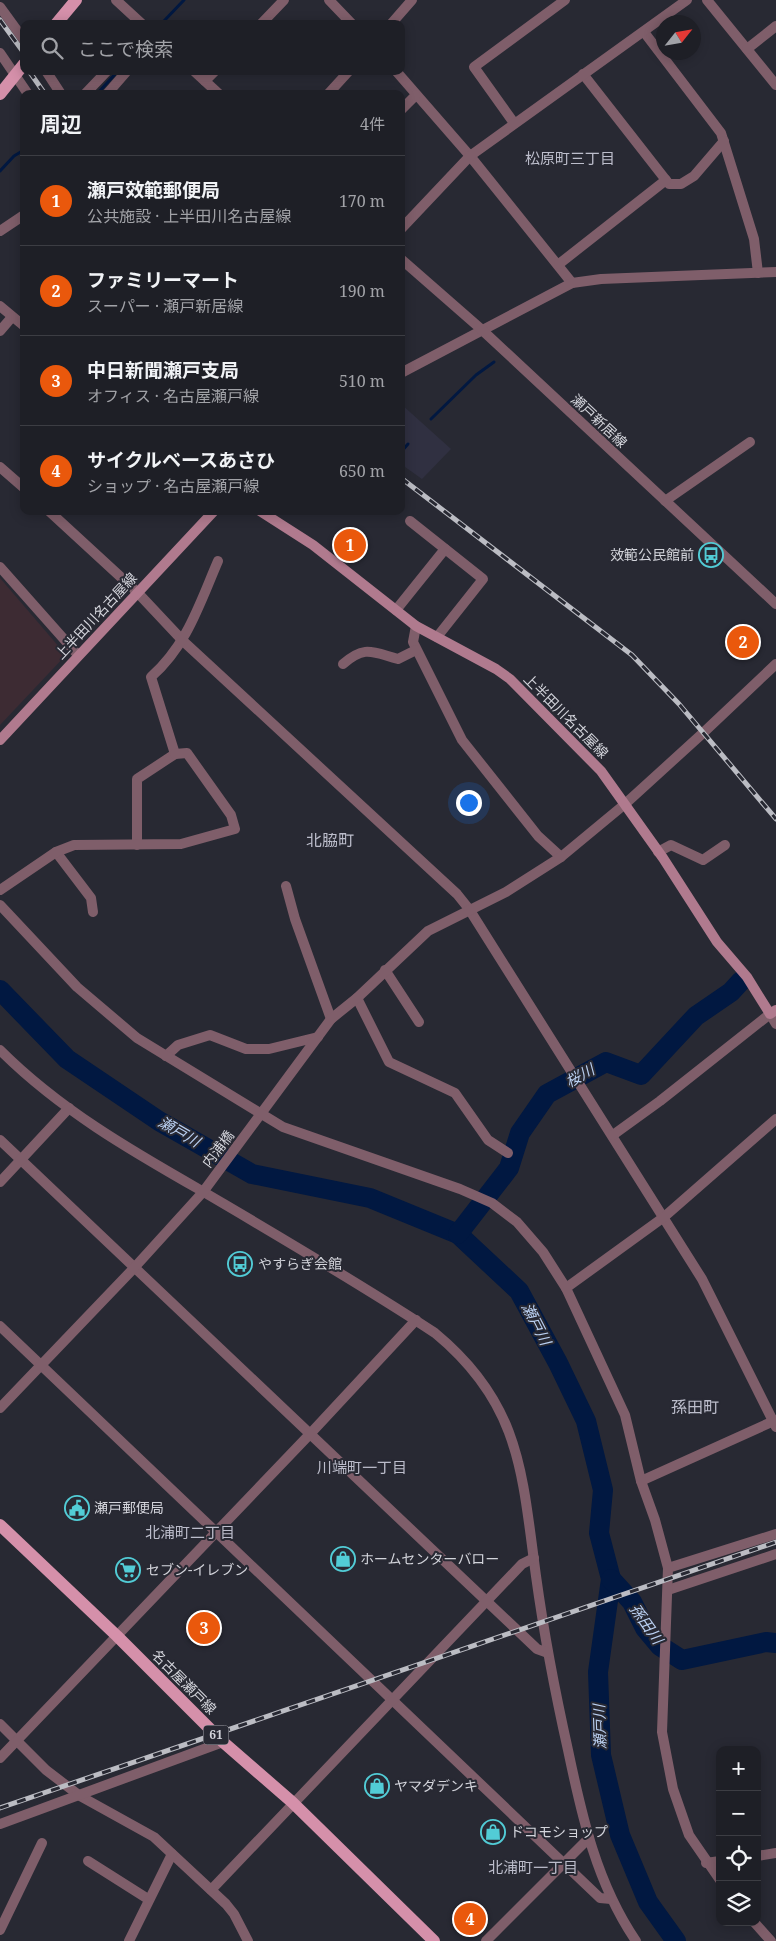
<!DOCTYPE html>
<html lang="ja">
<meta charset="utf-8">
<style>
:root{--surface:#1e1f26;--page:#2b2c32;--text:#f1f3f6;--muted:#a1a2a7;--line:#3c3d43;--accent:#ea580c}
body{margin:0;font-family:"Noto Serif","Noto Sans JP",serif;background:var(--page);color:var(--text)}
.controls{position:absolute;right:15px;bottom:15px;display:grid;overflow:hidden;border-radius:10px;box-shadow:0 2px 12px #0003}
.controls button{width:45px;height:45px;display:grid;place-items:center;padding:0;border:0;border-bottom:1px solid var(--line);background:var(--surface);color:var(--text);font:25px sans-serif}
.compass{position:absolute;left:656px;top:15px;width:45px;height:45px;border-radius:50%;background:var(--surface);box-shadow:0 2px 12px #0003;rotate:59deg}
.you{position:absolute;left:468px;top:802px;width:18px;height:18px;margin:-12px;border:4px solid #fff;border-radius:50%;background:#1a73e8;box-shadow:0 0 0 8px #1a73e833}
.badge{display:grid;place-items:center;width:32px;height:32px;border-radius:50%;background:var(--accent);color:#fff;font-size:16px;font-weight:700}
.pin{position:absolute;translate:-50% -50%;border:2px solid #fff;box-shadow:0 1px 5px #0006}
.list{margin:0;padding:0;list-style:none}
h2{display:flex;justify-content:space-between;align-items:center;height:65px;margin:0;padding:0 20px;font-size:21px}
h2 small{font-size:16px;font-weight:400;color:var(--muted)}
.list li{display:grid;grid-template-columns:32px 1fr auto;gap:15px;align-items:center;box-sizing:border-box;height:90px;padding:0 20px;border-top:1px solid var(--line)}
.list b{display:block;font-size:19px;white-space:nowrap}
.list p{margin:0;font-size:16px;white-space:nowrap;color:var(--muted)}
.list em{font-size:16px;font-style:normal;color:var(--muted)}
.icon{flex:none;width:28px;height:28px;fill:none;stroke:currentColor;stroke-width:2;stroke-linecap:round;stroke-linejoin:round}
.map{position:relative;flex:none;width:776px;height:1941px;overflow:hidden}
.search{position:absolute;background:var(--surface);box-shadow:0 2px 12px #0003;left:20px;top:20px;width:385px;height:55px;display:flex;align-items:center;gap:12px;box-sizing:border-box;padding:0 18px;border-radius:10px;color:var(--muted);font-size:19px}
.panel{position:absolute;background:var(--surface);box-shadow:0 2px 12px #0003;left:20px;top:90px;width:385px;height:425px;border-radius:10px}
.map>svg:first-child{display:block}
.built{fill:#303041}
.education{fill:#3d2b33}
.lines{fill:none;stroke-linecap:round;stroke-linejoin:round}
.stream{stroke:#011841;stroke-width:3}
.river{stroke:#011841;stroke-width:20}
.minor{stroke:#7f5e6a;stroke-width:10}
.tertiary{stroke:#7f5e6a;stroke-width:10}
.secondary{stroke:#b07a8e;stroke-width:10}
.primary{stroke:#d590aa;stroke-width:12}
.rail-casing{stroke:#bbbcc3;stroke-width:5}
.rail{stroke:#282933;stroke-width:3;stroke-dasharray:9;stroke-linecap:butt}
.labels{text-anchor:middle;stroke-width:4;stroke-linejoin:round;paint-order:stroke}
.shield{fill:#282933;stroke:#a0a1a9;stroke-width:1}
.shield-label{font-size:12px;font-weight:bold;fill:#d3d4db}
.street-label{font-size:14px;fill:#d3d4db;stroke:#282933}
.poi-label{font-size:14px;fill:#d3d4db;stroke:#282933;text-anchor:start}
.neighbourhood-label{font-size:15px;fill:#bcbdcb;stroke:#282933}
.water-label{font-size:15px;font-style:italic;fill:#bad0f2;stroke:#282933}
.quarter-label{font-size:16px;fill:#bcbdcb;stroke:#282933}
</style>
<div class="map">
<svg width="776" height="1941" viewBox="0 0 776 1941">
<rect width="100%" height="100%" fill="#282933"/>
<!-- built -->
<polygon class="built" points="401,404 451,449 422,479 401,464"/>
<!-- education -->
<polygon class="education" points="0,578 66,655 0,725"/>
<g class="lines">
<!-- stream -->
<g class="stream">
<polyline points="163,22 184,0"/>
<polyline points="97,94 118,71"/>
<polyline points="0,171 14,156 24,150"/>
<polyline points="431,419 476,375 494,362"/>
<polyline points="401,452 408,444"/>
</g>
<!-- river -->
<g class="river">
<polyline points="0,990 67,1059 159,1121 252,1174 370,1198 458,1234 519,1291 558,1363 586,1421 603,1490 599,1533 611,1579 598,1672 601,1755 620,1835 648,1902 676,1941"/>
<polyline points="458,1234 509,1168 520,1133 547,1094 606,1062 641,1075 696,1016 731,992 741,981"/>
<polyline points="611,1579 632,1602 645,1628 660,1646 682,1660 766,1642 776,1643"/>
</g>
<!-- minor -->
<g class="minor">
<polyline points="329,0 352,24"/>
<polyline points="707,0 776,85"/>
<polyline points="0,7 24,40"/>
<polyline points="261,24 284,0"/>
<polyline points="391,24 412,0"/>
<polyline points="644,32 721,133 754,239 758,273"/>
<polyline points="747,49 776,26"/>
<polyline points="0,53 28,94"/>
<polyline points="46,71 61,94"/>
<polyline points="396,71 470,156 572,283"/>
<polyline points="583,74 669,184 681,184 694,176 724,141"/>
<polyline points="205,81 215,71"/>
<polyline points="85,94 107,71"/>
<polyline points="107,94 127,71"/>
<polyline points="328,94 349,71"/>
<polyline points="401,110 416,95"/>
<polyline points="514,123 474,67 565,0"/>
<polyline points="401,229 470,156 687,0"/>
<polyline points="0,231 24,215"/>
<polyline points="559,264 666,180"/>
<polyline points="0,306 24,326"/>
<polyline points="0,331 12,317"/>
<polyline points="401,373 572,283 601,279 776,272"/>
<polyline points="665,501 750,442"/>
<polyline points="410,521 483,579 437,637"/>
<polyline points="0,567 78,655"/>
<polyline points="137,592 183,641 457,894 469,909 702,1279 776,1427"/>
<polyline points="396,610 445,549"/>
<polyline points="416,626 413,642 462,740 538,836 561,857"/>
<path d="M343 664C365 645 372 652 398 659L416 650"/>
<path d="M137 845V779L175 754 151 677C187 645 199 605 218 561"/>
<polyline points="56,852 91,898 93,912"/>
<polyline points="658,852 671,845 703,860 725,845"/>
<polyline points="286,886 295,919 331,1019"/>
<polyline points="0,890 56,852 74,845 181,844 235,829 231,815 187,753 175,754"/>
<polyline points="385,970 419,1022"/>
<polyline points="357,998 389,1062 455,1093 488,1140 508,1153"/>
<path d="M0 1050C59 1109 130 1150 202 1191 280 1237 359 1283 435 1333 521 1404 522 1473 536 1576 544 1634 555 1692 568 1750 582 1817 597 1884 636 1941"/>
<polyline points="166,1056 178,1045 210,1035 246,1049 269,1049 318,1037"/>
<polyline points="613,1135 660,1101 770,1014 776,1024"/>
<polyline points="0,1140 537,1649 548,1653"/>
<polyline points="0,1182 69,1108"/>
<polyline points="566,1288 664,1217 776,1119"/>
<polyline points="0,1326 600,1898 611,1899"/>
<polyline points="0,1408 134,1268 203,1192 331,1019 357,998 428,931 506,892 561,857 625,804 703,733 776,664"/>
<polyline points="641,1481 776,1420"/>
<polyline points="668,1568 776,1534"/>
<polyline points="668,1590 776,1554"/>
<polyline points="0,1724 46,1770 80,1796 154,1837 226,1904 234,1914 248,1941"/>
<polyline points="0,1758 310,1434 416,1320"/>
<polyline points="0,1824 223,1742"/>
<polyline points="757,1856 776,1853"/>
<polyline points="88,1861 148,1899"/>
<polyline points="706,1863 720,1861"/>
<polyline points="211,1890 522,1564 534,1558"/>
<polyline points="0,1930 42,1843"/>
<polyline points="129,1941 172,1854"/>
<polyline points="486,1941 589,1838"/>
</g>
<!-- tertiary -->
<g class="tertiary">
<polyline points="116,0 142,24"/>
<polyline points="194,71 219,94"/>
<polyline points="401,259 481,329 776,604"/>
<polyline points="0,467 24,488"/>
<polyline points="49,511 137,592"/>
<polyline points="0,905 77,987 137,1038 283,1127 460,1189 492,1203 517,1222 543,1252 566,1288 625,1415 641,1481 655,1520 668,1568 662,1732 673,1789 689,1835 720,1880"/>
<polyline points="754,1922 771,1941"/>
</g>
<!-- secondary -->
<g class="secondary">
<polyline points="260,511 313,545 416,626 496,669 510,679 601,771 663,858 717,942 747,977 770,1014 776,1010"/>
<polyline points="0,740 214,511"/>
</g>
<!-- primary -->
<g class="primary">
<polyline points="56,24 76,0"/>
<polyline points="0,94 24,64"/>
<polyline points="0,1525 117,1636 223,1742 292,1802 434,1941"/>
</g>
<defs>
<g id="rail">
<polyline points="0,20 24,53"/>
<polyline points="29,71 45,94"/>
<polyline points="401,478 632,655 679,704 776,819"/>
<polyline points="0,1808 776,1542"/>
</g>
</defs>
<!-- rail casing -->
<use href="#rail" class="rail-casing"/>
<!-- rail -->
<use href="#rail" class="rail"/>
</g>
<!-- icons -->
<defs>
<symbol id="bus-ring" viewBox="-11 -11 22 22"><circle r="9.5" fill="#282933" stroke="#52ccd6" stroke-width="1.5"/><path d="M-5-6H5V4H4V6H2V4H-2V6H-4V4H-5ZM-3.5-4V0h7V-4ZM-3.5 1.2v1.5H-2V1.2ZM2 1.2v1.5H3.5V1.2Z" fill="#52ccd6"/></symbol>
<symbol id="civic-ring" viewBox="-11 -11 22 22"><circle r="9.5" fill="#282933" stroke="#52ccd6" stroke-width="1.5"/><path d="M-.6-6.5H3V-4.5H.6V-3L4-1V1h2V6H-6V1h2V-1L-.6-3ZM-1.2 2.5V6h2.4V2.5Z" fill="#52ccd6"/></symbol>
<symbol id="shop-ring" viewBox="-11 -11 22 22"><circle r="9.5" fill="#282933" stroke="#52ccd6" stroke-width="1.5"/><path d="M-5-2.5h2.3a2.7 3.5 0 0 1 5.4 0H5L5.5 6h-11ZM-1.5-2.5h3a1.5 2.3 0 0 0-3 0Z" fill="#52ccd6"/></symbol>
<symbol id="supermarket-ring" viewBox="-11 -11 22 22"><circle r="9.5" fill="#282933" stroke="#52ccd6" stroke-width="1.5"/><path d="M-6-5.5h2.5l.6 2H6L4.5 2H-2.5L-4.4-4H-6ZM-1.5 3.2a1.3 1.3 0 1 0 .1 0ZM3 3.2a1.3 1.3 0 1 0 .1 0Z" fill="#52ccd6"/></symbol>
</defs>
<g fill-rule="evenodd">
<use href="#bus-ring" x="697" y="541" width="28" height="28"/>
<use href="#bus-ring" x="226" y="1250" width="28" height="28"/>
<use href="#civic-ring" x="63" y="1494" width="28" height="28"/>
<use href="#shop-ring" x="329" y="1545" width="28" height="28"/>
<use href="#supermarket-ring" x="114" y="1556" width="28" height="28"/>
<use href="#shop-ring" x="363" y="1772" width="28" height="28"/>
<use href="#shop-ring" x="479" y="1818" width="28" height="28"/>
</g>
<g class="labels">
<!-- shield labels -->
<rect class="shield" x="203.5" y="1725.5" width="25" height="19" rx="4"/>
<g class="shield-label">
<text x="216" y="1739">61</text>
</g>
<!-- street labels -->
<g class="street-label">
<text transform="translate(599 421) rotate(43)" y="5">瀬戸新居線</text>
<text transform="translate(96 616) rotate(-47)" y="5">上半田川名古屋線</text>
<text transform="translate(566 716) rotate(45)" y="5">上半田川名古屋線</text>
<text transform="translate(218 1149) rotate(-53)" y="5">内浦橋</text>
<text transform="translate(184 1682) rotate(45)" y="5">名古屋瀬戸線</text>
</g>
<!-- poi labels -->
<g class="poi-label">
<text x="694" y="560" text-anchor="end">效範公民館前</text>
<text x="258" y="1269">やすらぎ会館</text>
<text x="94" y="1513">瀬戸郵便局</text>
<text x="360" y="1564">ホームセンターバロー</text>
<text x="146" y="1575">セブン-イレブン</text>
<text x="394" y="1791">ヤマダデンキ</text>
<text x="510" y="1837">ドコモショップ</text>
</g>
<!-- neighbourhood labels -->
<g class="neighbourhood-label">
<text x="570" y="164">松原町三丁目</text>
<text x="362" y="1473">川端町一丁目</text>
<text x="190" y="1538">北浦町二丁目</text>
<text x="533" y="1873">北浦町一丁目</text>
</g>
<!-- water labels -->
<g class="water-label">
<text transform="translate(580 1076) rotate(-29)" y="5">桜川</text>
<text transform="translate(179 1132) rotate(30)" y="5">瀬戸川</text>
<text transform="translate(536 1324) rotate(63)" y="5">瀬戸川</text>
<text transform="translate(646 1624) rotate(55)" y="5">孫田川</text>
<text transform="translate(600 1727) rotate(-92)" y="5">瀬戸川</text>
</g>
<!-- quarter labels -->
<g class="quarter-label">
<text x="330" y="846">北脇町</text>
<text x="695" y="1413">孫田町</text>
</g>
</g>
</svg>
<div class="controls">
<button>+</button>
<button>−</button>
<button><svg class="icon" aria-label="locate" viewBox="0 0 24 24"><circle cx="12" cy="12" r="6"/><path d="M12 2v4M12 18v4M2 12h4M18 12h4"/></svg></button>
<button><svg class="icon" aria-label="layers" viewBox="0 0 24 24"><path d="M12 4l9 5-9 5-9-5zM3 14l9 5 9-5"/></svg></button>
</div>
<svg class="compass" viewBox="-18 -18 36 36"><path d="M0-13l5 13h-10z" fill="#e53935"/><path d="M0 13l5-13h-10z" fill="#a1a2a7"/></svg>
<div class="you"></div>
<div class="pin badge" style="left:350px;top:545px">1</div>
<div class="pin badge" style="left:743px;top:642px">2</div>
<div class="pin badge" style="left:204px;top:1628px">3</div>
<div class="pin badge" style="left:470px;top:1919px">4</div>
<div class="search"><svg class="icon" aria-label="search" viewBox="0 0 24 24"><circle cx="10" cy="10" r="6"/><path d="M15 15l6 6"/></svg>ここで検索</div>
<section class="panel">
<h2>周辺<small>4件</small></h2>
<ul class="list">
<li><span class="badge">1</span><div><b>瀬戸效範郵便局</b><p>公共施設 · 上半田川名古屋線</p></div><em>170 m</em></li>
<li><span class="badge">2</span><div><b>ファミリーマート</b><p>スーパー · 瀬戸新居線</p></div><em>190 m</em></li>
<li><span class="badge">3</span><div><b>中日新聞瀬戸支局</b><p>オフィス · 名古屋瀬戸線</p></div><em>510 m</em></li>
<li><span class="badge">4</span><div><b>サイクルベースあさひ</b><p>ショップ · 名古屋瀬戸線</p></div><em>650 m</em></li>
</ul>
</section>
</div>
